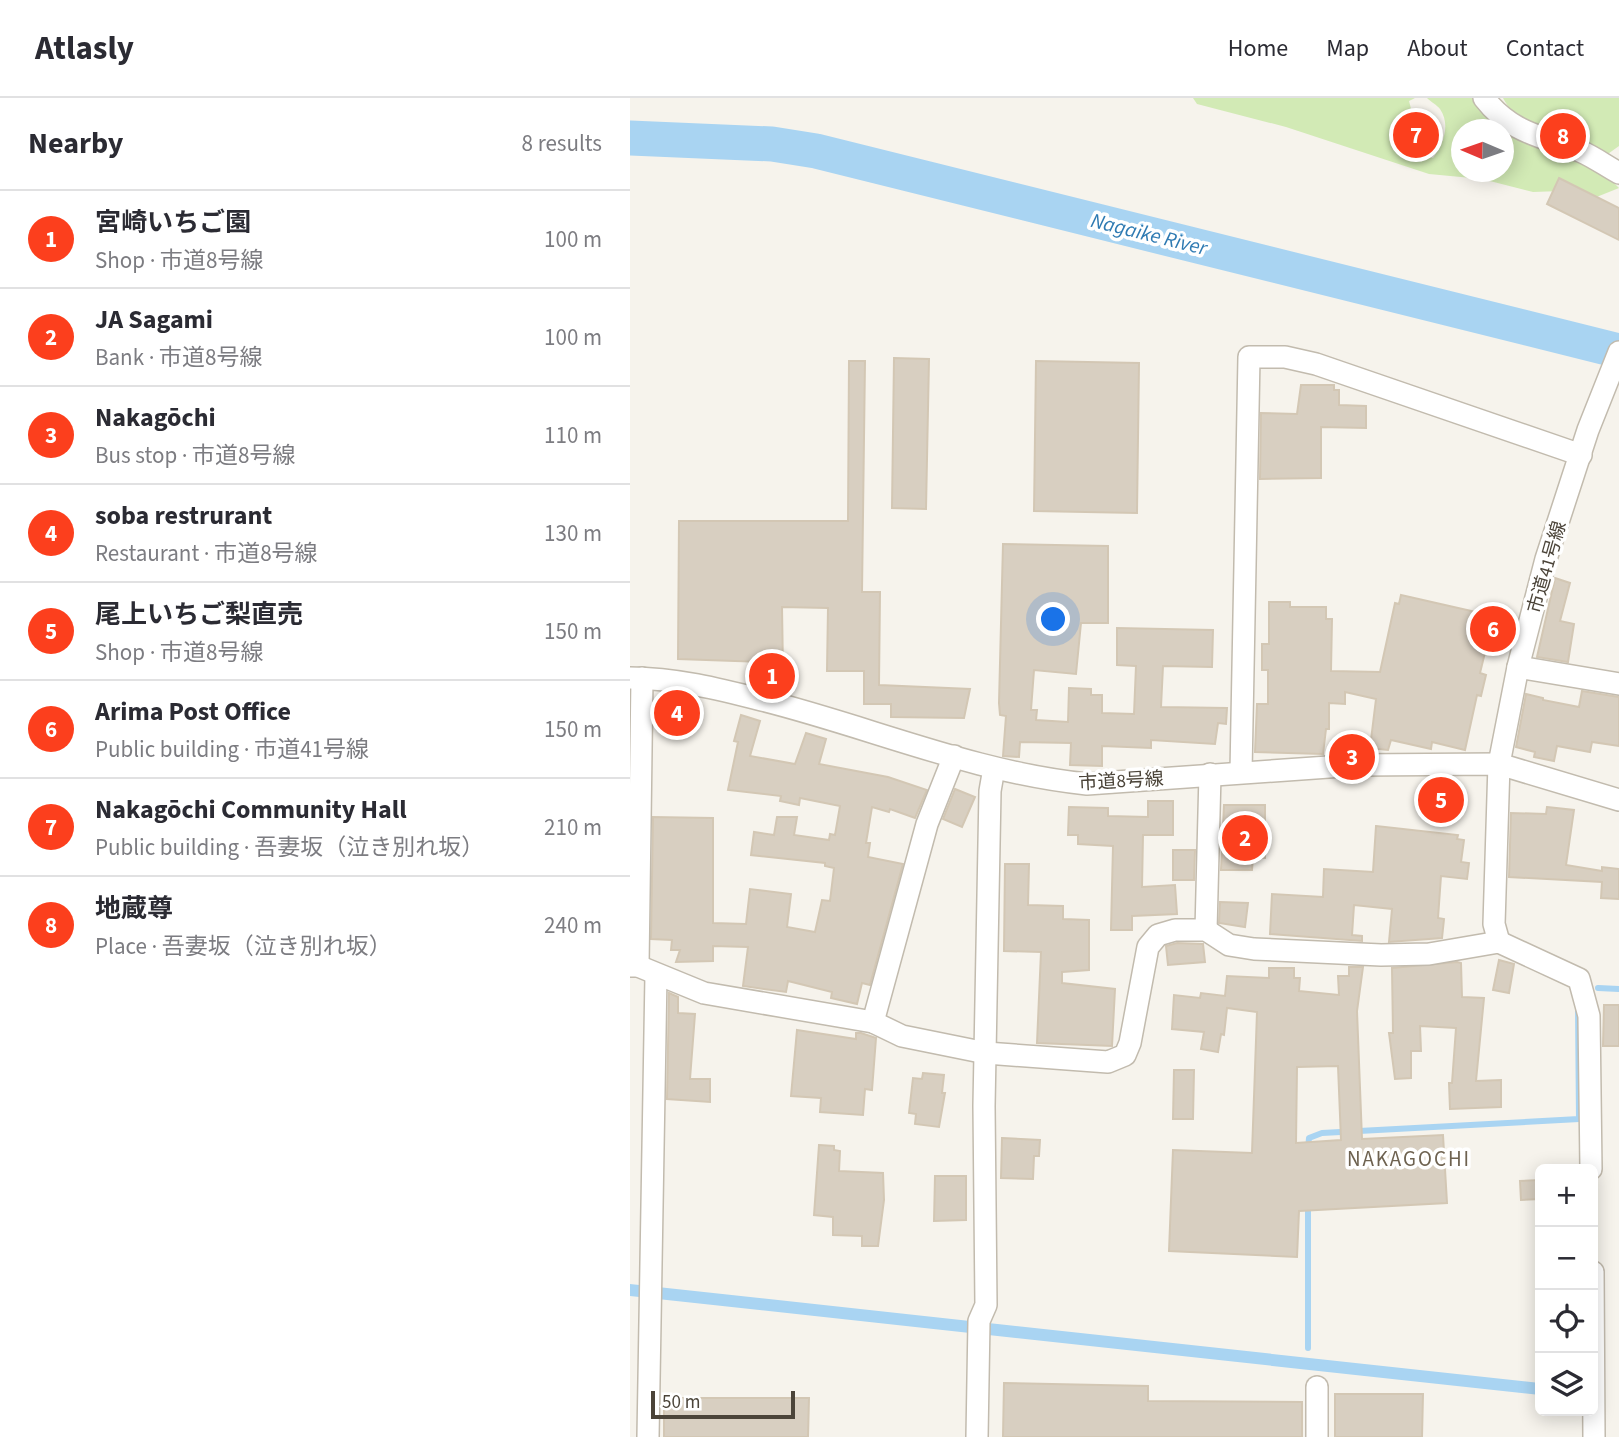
<!DOCTYPE html>
<meta charset="utf-8">
<style>
:root{--surface:#fff;--page:#f7f7f7;--text:#2b2b33;--muted:#7c7c81;--line:#e1e1e2;--accent:#fc3f1d}
body{margin:0;font-family:"Source Sans 3","Noto Sans JP",sans-serif;background:var(--page);color:var(--text)}
.controls{position:absolute;right:21px;bottom:21px;display:grid;overflow:hidden;border-radius:10px;box-shadow:0 4px 18px #0003}
.controls button{width:63px;height:63px;display:grid;place-items:center;padding:0;border:0;border-bottom:2px solid var(--line);background:var(--surface);color:var(--text);font:35px sans-serif}
.compass{position:absolute;left:821px;top:21px;width:63px;height:63px;border-radius:50%;background:var(--surface);box-shadow:0 4px 18px #0003;rotate:272deg}
.scale{position:absolute;left:21px;bottom:18px;width:144px;box-sizing:border-box;padding-left:7px;border:4px solid #4b4439;border-top:0;font-size:19px;line-height:24px;white-space:nowrap;color:#4b4439;-webkit-text-stroke:5px #fff;paint-order:stroke}
.you{position:absolute;left:424px;top:522px;width:24px;height:24px;margin:-18px;border:5px solid #fff;border-radius:50%;background:#1a73e8;box-shadow:0 0 0 10px #1a73e833}
.badge{display:grid;place-items:center;width:46px;height:46px;border-radius:50%;background:var(--accent);color:#fff;font-size:23px;font-weight:700}
.pin{position:absolute;translate:-50% -50%;border:4px solid #fff;box-shadow:0 2px 7px #0006}
.list{margin:0;padding:0;list-style:none}
h2{display:flex;justify-content:space-between;align-items:center;height:91px;margin:0;padding:0 28px;font-size:30px}
h2 small{font-size:23px;font-weight:400;color:var(--muted)}
.list li{display:grid;grid-template-columns:46px 1fr auto;gap:21px;align-items:center;box-sizing:border-box;height:98px;padding:0 28px;border-top:2px solid var(--line)}
.list b{display:block;font-size:26px;white-space:nowrap}
.list p{margin:0;font-size:23px;white-space:nowrap;color:var(--muted)}
.list em{font-size:23px;font-style:normal;color:var(--muted)}
.icon{flex:none;width:38px;height:38px;fill:none;stroke:currentColor;stroke-width:2;stroke-linecap:round;stroke-linejoin:round}
.map{position:relative;flex:none;width:989px;height:1339px;overflow:hidden}
header{display:flex;align-items:center;gap:42px;box-sizing:border-box;height:98px;padding:0 35px;background:var(--surface);border-bottom:2px solid var(--line)}
header strong{font-size:33px}
nav{display:flex;gap:38px;margin-inline-start:auto;font-size:24px}
main{display:flex}
aside{flex:1;background:var(--surface)}
.map>svg:first-child{display:block}
.green{fill:#d2eab5;fill-rule:evenodd}
.water{fill:#a9d4f2}
.lines{fill:none;stroke-linecap:round;stroke-linejoin:round}
.stream{stroke:#a9d4f2;stroke-width:6}
.river{stroke:#a9d4f2;stroke-width:35}
.building{fill:#d8cfc1;stroke:#d3c7b4;stroke-width:2;fill-rule:evenodd}
.minor-casing{stroke:#c2bbae;stroke-width:24}
.minor{stroke:#fff;stroke-width:21}
.labels{text-anchor:middle;stroke-width:7;stroke-linejoin:round;paint-order:stroke}
.street-label{font-size:19px;fill:#4b4439;stroke:#fff}
.water-label{font-size:21px;font-style:italic;fill:#2e7ab2;stroke:#fff}
.neighbourhood-label{font-size:21px;letter-spacing:2px;fill:#6e6250;stroke:#fff}
</style>
<header>
<strong>Atlasly</strong>
<nav><a>Home</a><a>Map</a><a>About</a><a>Contact</a></nav>
</header>
<main>
<aside>
<h2>Nearby<small>8 results</small></h2>
<ul class="list">
<li><span class="badge">1</span><div><b>宮崎いちご園</b><p>Shop · 市道8号線</p></div><em>100 m</em></li>
<li><span class="badge">2</span><div><b>JA Sagami</b><p>Bank · 市道8号線</p></div><em>100 m</em></li>
<li><span class="badge">3</span><div><b>Nakagōchi</b><p>Bus stop · 市道8号線</p></div><em>110 m</em></li>
<li><span class="badge">4</span><div><b>soba restrurant</b><p>Restaurant · 市道8号線</p></div><em>130 m</em></li>
<li><span class="badge">5</span><div><b>尾上いちご梨直売</b><p>Shop · 市道8号線</p></div><em>150 m</em></li>
<li><span class="badge">6</span><div><b>Arima Post Office</b><p>Public building · 市道41号線</p></div><em>150 m</em></li>
<li><span class="badge">7</span><div><b>Nakagōchi Community Hall</b><p>Public building · 吾妻坂（泣き別れ坂）</p></div><em>210 m</em></li>
<li><span class="badge">8</span><div><b>地蔵尊</b><p>Place · 吾妻坂（泣き別れ坂）</p></div><em>240 m</em></li>
</ul>
</aside>
<div class="map">
<svg width="989" height="1339" viewBox="0 0 989 1339">
<rect width="100%" height="100%" fill="#f6f3ec"/>
<!-- green -->
<g class="green">
<path d="M563 0H785L779 3 784 22 771 46 786 55 803 60C813 47 821 27 810 11 807 7 801 4 797 0H851L973 74 989 90 959 102 931 93 903 94 852 81 799 76 656 29 567 6ZM832 32H874V74H832Z"/>
<path d="M873 0H989V48L975 58C942 45 891 35 873 0Z"/>
</g>
<!-- water -->
<polygon class="water" points="0,1186 910,1285 910,1297 0,1198"/>
<g class="lines">
<!-- stream -->
<g class="stream">
<polyline points="968,890 989,891"/>
<polyline points="678,1052 679,1040 692,1035 949,1021 948,909"/>
<polyline points="678,1105 678,1250"/>
</g>
<!-- river -->
<polyline class="river" points="0,40 142,46 186,53 989,253"/>
</g>
<!-- building -->
<g class="building">
<polygon points="775,16 809,29 798,58 764,45"/>
<polygon points="929,80 989,110 989,142 917,106"/>
<polygon points="264,260 299,261 296,411 262,410"/>
<polygon points="219,263 235,263 232,494 250,494 249,587 340,591 334,620 261,619 261,606 234,606 234,573 197,573 198,510 152,509 153,572 148,590 131,585 136,564 48,561 49,423 218,423"/>
<polygon points="406,263 509,265 507,415 404,413"/>
<polygon points="671,287 704,287 704,292 709,292 709,307 736,308 736,330 691,329 691,380 630,381 631,315 667,316"/>
<polygon points="373,446 478,448 478,525 451,525 446,576 404,572 401,612 407,612 406,622 438,624 439,590 461,591 461,597 472,597 472,615 504,616 506,568 487,567 487,530 583,532 582,569 533,568 531,609 597,610 596,626 588,625 585,646 521,642 521,650 472,648 472,668 440,667 441,645 390,644 389,659 373,658 376,618 370,617 369,605"/>
<polygon points="925,480 940,485 930,523 944,526 938,564 907,559"/>
<polygon points="771,497 881,522 876,545 858,542 850,575 856,577 851,598 847,597 835,652 802,644 801,651 761,642 758,652 740,650 746,601 715,594 715,606 699,605 699,631 696,631 693,656 625,654 627,606 638,606 638,572 632,572 632,546 639,546 639,504 660,504 660,509 696,509 696,521 702,521 701,573 750,574 765,505 769,506"/>
<polygon points="952,593 989,599 989,648 962,644 960,654 927,648 924,663 904,659 905,654 886,649 896,596 913,600 913,602 949,609"/>
<polygon points="31,595 62,599 60,628 29,625"/>
<polygon points="111,617 130,623 120,658 165,666 176,635 196,641 189,666 258,679 297,692 285,720 260,711 259,714 242,709 236,745 240,745 238,759 273,766 240,887 232,885 227,906 201,900 202,894 158,883 156,894 113,888 118,849 83,848 83,863 46,864 50,852 41,852 42,842 21,841 23,719 83,720 83,825 116,826 120,791 161,796 157,829 185,834 192,802 200,803 204,770 195,768 195,765 121,757 124,734 144,737 147,719 167,719 164,737 199,742 200,736 205,737 210,708 170,700 169,707 150,703 151,698 98,692 108,644 104,643"/>
<polygon points="803,685 818,685 817,693 827,693 827,709 802,708"/>
<polygon points="325,691 345,699 332,729 313,721"/>
<polygon points="518,703 543,703 543,737 513,737 512,789 545,787 547,816 502,818 502,832 481,832 483,748 448,746 448,737 438,737 439,709 478,710 478,718 518,719"/>
<polygon points="594,707 635,707 635,760 623,759 622,772 591,772"/>
<polygon points="917,709 944,712 936,767 972,773 972,769 989,771 989,801 971,800 972,784 879,779 881,715 916,716"/>
<polygon points="746,728 828,737 827,741 834,742 831,764 839,765 837,781 811,778 808,820 814,821 812,840 759,844 762,811 724,807 722,837 732,838 732,843 640,836 642,796 693,799 694,771 743,774"/>
<polygon points="543,752 565,752 564,782 543,782"/>
<polygon points="375,766 399,766 398,807 433,808 433,821 459,822 459,872 432,874 432,885 485,891 482,948 407,945 411,854 374,853"/>
<polygon points="590,804 618,805 615,829 589,825"/>
<polygon points="547,845 573,846 575,864 538,867 536,848"/>
<polygon points="869,862 884,866 879,895 863,892"/>
<polygon points="827,864 831,865 832,899 854,900 846,983 871,982 871,1009 820,1011 819,985 822,985 826,930 790,928 791,953 781,953 781,980 765,981 759,935 763,935 762,870"/>
<path d="M719 869H733L727 913 732 1041 813 1037 817 1105 669 1113 667 1159 539 1153 543 1052 622 1055 627 914 597 910 594 937 591 936 588 954 571 951 574 934 542 931 544 897 570 900 571 895 595 898 597 878 639 880V870H664V880H670L669 893 709 897 708 878H719ZM708 968 711 1042 666 1045 667 969Z"/>
<polygon points="39,895 48,899 48,915 65,916 60,981 80,981 80,1004 37,1001"/>
<polygon points="974,907 989,907 989,948 973,948"/>
<polygon points="167,932 226,941 226,935 231,935 246,940 242,992 235,991 233,1017 190,1014 191,1000 161,998"/>
<polygon points="544,972 564,972 563,1021 543,1021"/>
<polygon points="293,975 314,977 312,995 315,995 309,1029 285,1026 286,1016 279,1015 283,980 292,981"/>
<polygon points="372,1040 410,1042 409,1058 404,1058 403,1081 371,1080"/>
<polygon points="189,1047 204,1048 204,1052 210,1053 209,1073 253,1075 254,1102 248,1148 232,1148 232,1138 203,1137 203,1119 184,1117"/>
<polygon points="305,1078 336,1078 336,1122 304,1123"/>
<polygon points="910,1082 910,1101 891,1102 890,1083"/>
<polygon points="374,1285 518,1288 518,1303 672,1304 672,1339 373,1339"/>
<polygon points="705,1296 793,1296 792,1339 705,1339"/>
<polygon points="34,1300 179,1300 178,1339 34,1339"/>
</g>
<g class="lines">
<defs>
<g id="minor">
<path d="M854 0C881 35 911 38 950 53 964 59 976 68 989 75"/>
<polyline points="888,569 989,586"/>
<path d="M0 580C45 580 89 591 132 602 240 629 346 675 457 686L727 667 869 666 989 702"/>
<polyline points="611,674 619,259 655,259 686,266 951,357"/>
<polyline points="576,832 580,676"/>
<polyline points="869,844 864,826 869,666 888,569 916,461 958,332 989,254"/>
<polyline points="0,868 8,868 74,895 243,924 272,938 356,955 478,964 495,957 500,945 518,849 528,837 545,832 576,832 599,847 624,851 751,857 799,856 869,844 949,881 959,918 961,1071"/>
<polyline points="8,868 12,580"/>
<polyline points="243,924 297,726 324,658"/>
<polyline points="963,1174 964,1339"/>
<polyline points="18,1339 26,877"/>
<polyline points="347,1339 349,1223 356,1207 354,1008 360,693 364,670"/>
<polyline points="687,1339 687,1289"/>
</g>
</defs>
<!-- minor casing -->
<use href="#minor" class="minor-casing"/>
<!-- minor -->
<use href="#minor" class="minor"/>
</g>
<g class="labels">
<!-- street labels -->
<g class="street-label">
<text transform="translate(916 469) rotate(-74)" y="7">市道41号線</text>
<text transform="translate(491 682) rotate(-3)" y="7">市道8号線</text>
</g>
<!-- water labels -->
<g class="water-label">
<text transform="translate(519 136) rotate(14)" y="7">Nagaike River</text>
</g>
<!-- neighbourhood labels -->
<g class="neighbourhood-label">
<text x="779" y="1068">NAKAGOCHI</text>
</g>
</g>
</svg>
<div class="controls">
<button>+</button>
<button>−</button>
<button><svg class="icon" aria-label="locate" viewBox="0 0 24 24"><circle cx="12" cy="12" r="6"/><path d="M12 2v4M12 18v4M2 12h4M18 12h4"/></svg></button>
<button><svg class="icon" aria-label="layers" viewBox="0 0 24 24"><path d="M12 4l9 5-9 5-9-5zM3 14l9 5 9-5"/></svg></button>
</div>
<svg class="compass" viewBox="-18 -18 36 36"><path d="M0-13l5 13h-10z" fill="#e53935"/><path d="M0 13l5-13h-10z" fill="#7c7c81"/></svg>
<div class="scale">50 m</div>
<div class="you"></div>
<div class="pin badge" style="left:142px;top:578px">1</div>
<div class="pin badge" style="left:615px;top:740px">2</div>
<div class="pin badge" style="left:722px;top:659px">3</div>
<div class="pin badge" style="left:47px;top:615px">4</div>
<div class="pin badge" style="left:811px;top:702px">5</div>
<div class="pin badge" style="left:863px;top:531px">6</div>
<div class="pin badge" style="left:786px;top:37px">7</div>
<div class="pin badge" style="left:933px;top:38px">8</div>
</div>
</main>
